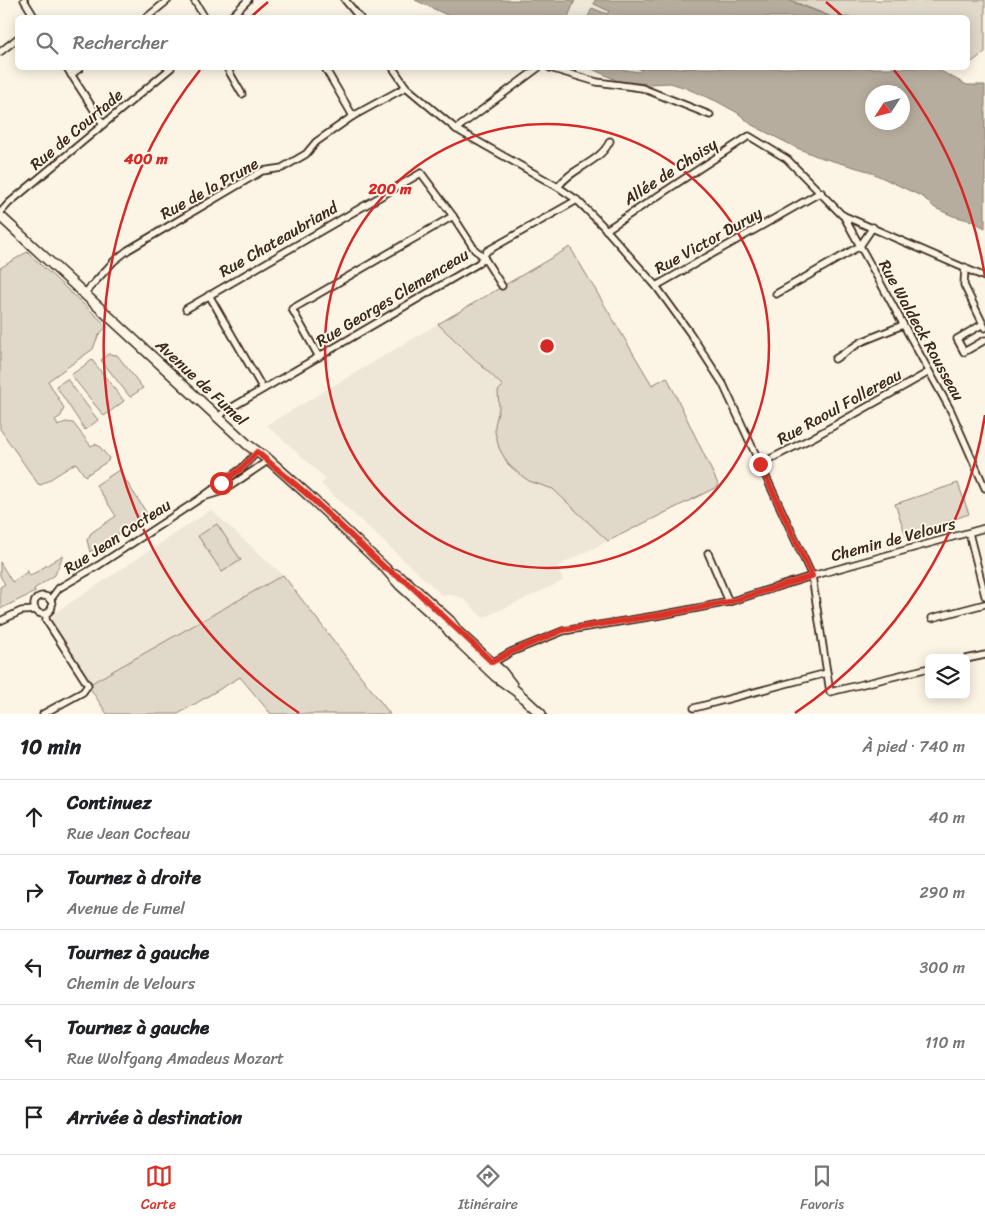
<!DOCTYPE html>
<html lang="fr">
<meta charset="utf-8">
<style>
:root{--surface:#fff;--page:#f2f2f2;--text:#202124;--muted:#757577;--line:#e0e0e0;--accent:#d93025}
body{margin:0;font-family:Sriracha,sans-serif;background:var(--page);color:var(--text)}
.controls{position:absolute;right:15px;bottom:15px;display:grid;overflow:hidden;border-radius:8px;box-shadow:0 2px 12px #0003}
.controls button{width:45px;height:45px;display:grid;place-items:center;padding:0;border:0;border-bottom:1px solid var(--line);background:var(--surface);color:var(--text);font:25px sans-serif}
.compass{position:absolute;left:865px;top:85px;width:45px;height:45px;border-radius:50%;background:var(--surface);box-shadow:0 2px 12px #0003;rotate:234deg}
.stop{position:absolute;width:15px;height:15px;margin:-11px;border:4px solid #d93025;border-radius:50%;background:#fff}
.stop.end{background:#d93025;border-color:#fff;box-shadow:0 1px 5px #0008}
.list{margin:0;padding:0;list-style:none}
h2{display:flex;justify-content:space-between;align-items:center;height:65px;margin:0;padding:0 20px;font-size:21px}
h2 small{font-size:16px;font-weight:400;color:var(--muted)}
.list li{display:grid;grid-template-columns:32px 1fr auto;gap:15px;align-items:center;box-sizing:border-box;height:75px;padding:0 20px;border-top:1px solid var(--line)}
.list b{display:block;font-size:19px;white-space:nowrap}
.list p{margin:0;font-size:16px;white-space:nowrap;color:var(--muted)}
.list em{font-size:16px;font-style:normal;color:var(--muted)}
.icon{flex:none;width:28px;height:28px;fill:none;stroke:currentColor;stroke-width:2;stroke-linecap:round;stroke-linejoin:round}
.map{position:relative;flex:none;width:985px;height:714px;overflow:hidden}
.search{position:absolute;background:var(--surface);box-shadow:0 2px 12px #0003;left:15px;right:15px;top:15px;height:55px;display:flex;align-items:center;gap:12px;box-sizing:border-box;padding:0 18px;border-radius:8px;color:var(--muted);font-size:19px}
.sheet{height:440px;background:var(--surface)}
nav{display:flex;justify-content:space-around;align-items:center;box-sizing:border-box;height:70px;border-top:1px solid var(--line);background:var(--surface);font-size:14px;color:var(--muted)}
nav a{display:grid;justify-items:center;gap:2px}
nav .on{color:var(--accent)}
.map>svg:first-child{display:block}
.built{fill:#eee6d6}
.green{fill:#e0d8c8;stroke:#8e8173}
.water{fill:#b7ad9e;stroke:#85796b;fill-rule:evenodd}
.lines{fill:none;stroke-linecap:round;stroke-linejoin:round}
.minor-casing{stroke:#3b2a1e;stroke-width:9}
.secondary-casing{stroke:#3b2a1e;stroke-width:12}
.minor{stroke:#fcf5e5;stroke-width:5.5}
.secondary{stroke:#fcf5e5;stroke-width:9}
.route{stroke:#d93025;stroke-width:6}
.ring{fill:none;stroke:#d62828;stroke-width:2.5}
.labels{text-anchor:middle;stroke-width:4;stroke-linejoin:round;paint-order:stroke}
.street-label{font-size:16px;fill:#3b2a1e;stroke:#fcf5e5}
.centre{fill:#d62828;stroke:#fcf5e5;stroke-width:2.5}
.ring-label{font-size:15px;text-anchor:middle;font-weight:bold;fill:#d62828;stroke:#fcf5e5;stroke-width:4;stroke-linejoin:round;paint-order:stroke}
</style>
<div class="map">
<svg width="985" height="714" viewBox="0 0 985 714">
<rect width="100%" height="100%" fill="#fcf5e5"/>
<filter id="ink" filterUnits="userSpaceOnUse"><feTurbulence type="fractalNoise" baseFrequency=".02" numOctaves="2"/><feDisplacementMap in="SourceGraphic" scale="10" xChannelSelector="R" yChannelSelector="G"/><feConvolveMatrix kernelMatrix="1 2 1 2 8 2 1 2 1" color-interpolation-filters="sRGB"/></filter>
<g filter="url(#ink)">
<!-- built -->
<g class="built">
<polygon points="575,0 595,0 594,4 609,10 608,14 592,8 588,17 568,18"/>
<polygon points="438,324 503,386 498,391 499,408 495,425 495,432 529,481 553,489 608,541 558,566 563,581 483,618 463,598 453,595 442,595 321,484 326,479 267,425"/>
<polygon points="211,510 283,575 91,683 52,623 52,619 55,613"/>
</g>
<!-- green -->
<g class="green">
<polygon points="790,0 985,0 985,52 968,65 968,18 832,17"/>
<polygon points="570,247 652,385 667,377 719,486 608,541 553,489 529,481 518,473 508,464 499,448 495,432 495,425 499,408 498,391 503,386 438,324"/>
<polygon points="27,252 107,326 98,336 93,349 48,381 64,408 61,416 55,420 58,426 65,422 73,423 91,446 95,444 99,446 109,458 108,461 85,476 76,463 41,485 38,484 0,429 0,268"/>
<polygon points="108,354 117,355 143,388 130,397 101,360"/>
<polygon points="92,360 124,401 104,416 71,375"/>
<polygon points="67,379 98,420 85,430 56,386"/>
<polygon points="119,470 148,515 90,552 87,540 91,533 116,516 96,485"/>
<polygon points="958,483 969,514 906,536 895,504"/>
<polygon points="217,524 241,560 222,572 198,536"/>
<polygon points="63,555 55,575 34,589 35,592 0,609 0,587 5,584 0,576 0,562 12,582 26,573 27,570 30,576"/>
<polygon points="283,575 390,714 271,714 240,677 178,714 107,714 88,685"/>
</g>
<!-- water -->
<g class="water">
<polygon points="415,0 575,0 568,17 451,17"/>
<polygon points="595,0 788,0 831,17 588,17 592,8 607,14 609,11 594,4"/>
<path d="M590 68H612L639 72 642 70 637 68H935L967 85H985V228L972 221 953 216 935 208 923 197 868 171 819 157 797 148 752 125 738 113 716 101 683 87 670 83 648 84 618 81ZM872 92H902V122H872Z"/>
</g>
<g class="lines">
<defs>
<g id="minor">
<polyline points="24,0 35,18"/>
<polyline points="194,0 205,18"/>
<polyline points="345,0 360,18"/>
<polyline points="146,18 168,0"/>
<polyline points="230,18 248,0"/>
<polyline points="0,52 18,38"/>
<polyline points="67,68 103,124"/>
<polyline points="227,68 242,94"/>
<polyline points="325,68 353,116"/>
<polyline points="393,68 406,87 456,129 558,187 577,200 602,225 656,286 821,192"/>
<polyline points="550,68 597,82 642,88 710,115"/>
<polyline points="71,75 80,68"/>
<polyline points="456,129 538,68"/>
<path d="M558 187C572 167 600 163 610 141"/>
<polyline points="0,213 9,203 171,68"/>
<polyline points="843,215 951,411 985,488"/>
<polyline points="606,230 749,136 787,159 842,215 985,277"/>
<polyline points="965,267 964,285 985,328"/>
<polyline points="656,286 690,333 723,384 812,576 830,692 929,668"/>
<polyline points="84,294 114,261 128,250 262,171 282,168 306,154 316,142 353,116 406,87"/>
<polyline points="776,294 860,246 873,227"/>
<polyline points="209,295 263,389"/>
<polyline points="186,309 421,173 453,216 475,250 483,256 502,286"/>
<polyline points="983,324 957,339 964,352 985,340"/>
<polyline points="319,357 292,309 453,216"/>
<polyline points="835,359 861,342 903,325"/>
<polyline points="218,418 224,412 479,263 487,251 577,200"/>
<polyline points="760,464 812,438 929,372"/>
<polyline points="203,497 223,491 269,460"/>
<polyline points="969,533 985,596"/>
<polyline points="708,553 729,602"/>
<circle cx="43" cy="605" r="9"/>
<polyline points="50,600 59,588 99,565 201,498 241,469 257,452"/>
<polyline points="932,618 985,604"/>
<polyline points="0,621 21,611 36,610"/>
<polyline points="966,659 985,655"/>
<polyline points="492,663 511,652 563,631 661,615 729,602 812,576 985,528"/>
<polyline points="694,708 827,673"/>
<polyline points="43,714 83,692 88,685 46,620 46,614"/>
</g>
<g id="secondary">
<polyline points="0,216 248,445 269,460 308,495 385,568 400,585 445,626 453,636 495,676 516,691 541,714"/>
<polyline points="395,574 407,582 450,621 458,632 502,672 512,685"/>
</g>
</defs>
<!-- minor casing -->
<use href="#minor" class="minor-casing"/>
<!-- secondary casing -->
<use href="#secondary" class="secondary-casing"/>
<!-- minor -->
<use href="#minor" class="minor"/>
<!-- secondary -->
<use href="#secondary" class="secondary"/>
</g>
</g>
<g class="lines" filter="url(#ink)">
<!-- route -->
<polyline class="route" points="221,483 241,469 257,452 308,495 385,568 407,582 492,662 511,652 563,630 661,615 729,602 812,576 760,464"/>
</g>
<!-- distance rings -->
<g class="ring">
<circle cx="547" cy="346" r="222"/>
<path d="M985 415A443 443 0 0 1 795 713M299 713A443 443 0 0 1 200 70M251 17A443 443 0 0 1 268 2M826 2A443 443 0 0 1 843 17M894 70A443 443 0 0 1 985 277"/>
</g>
<g class="labels">
<!-- street labels -->
<g class="street-label">
<text transform="translate(76 129) rotate(-40)" y="6">Rue de Courtade</text>
<text transform="translate(670 171) rotate(-33)" y="6">Allée de Choisy</text>
<text transform="translate(209 188) rotate(-29)" y="6">Rue de la Prune</text>
<text transform="translate(278 239) rotate(-30)" y="6">Rue Chateaubriand</text>
<text transform="translate(708 240) rotate(-29)" y="6">Rue Victor Duruy</text>
<text transform="translate(392 297) rotate(-31)" y="6">Rue Georges Clemenceau</text>
<text transform="translate(922 330) rotate(61)" y="6">Rue Waldeck Rousseau</text>
<text transform="translate(202 382) rotate(43)" y="6">Avenue de Fumel</text>
<text transform="translate(839 406) rotate(-29)" y="6">Rue Raoul Follereau</text>
<text transform="translate(117 536) rotate(-33)" y="6">Rue Jean Cocteau</text>
<text transform="translate(893 539) rotate(-15)" y="6">Chemin de Velours</text>
</g>
</g>
<circle cx="547" cy="346" r="8" class="centre"/>
<g class="ring-label">
<text x="146" y="164">400 m</text>
<text x="390" y="194">200 m</text>
</g>
</svg>
<div class="controls">
<button><svg class="icon" aria-label="layers" viewBox="0 0 24 24"><path d="M12 4l9 5-9 5-9-5zM3 14l9 5 9-5"/></svg></button>
</div>
<svg class="compass" viewBox="-18 -18 36 36"><path d="M0-13l5 13h-10z" fill="#e53935"/><path d="M0 13l5-13h-10z" fill="#757577"/></svg>
<div class="stop" style="left:221px;top:483px"></div>
<div class="stop end" style="left:760px;top:464px"></div>
<div class="search"><svg class="icon" aria-label="search" viewBox="0 0 24 24"><circle cx="10" cy="10" r="6"/><path d="M15 15l6 6"/></svg>Rechercher</div>
</div>
<section class="sheet">
<h2>10 min<small>À pied · 740 m</small></h2>
<ul class="list">
<li><svg class="icon" aria-label="ahead" viewBox="0 0 24 24"><path d="M12 20V5M6 11l6-6 6 6"/></svg><div><b>Continuez</b><p>Rue Jean Cocteau</p></div><em>40 m</em></li>
<li><svg class="icon" aria-label="right" viewBox="0 0 24 24"><path d="M7 20v-9h11M14 6l5 5-5 5"/></svg><div><b>Tournez à droite</b><p>Avenue de Fumel</p></div><em>290 m</em></li>
<li><svg class="icon" aria-label="left" viewBox="0 0 24 24"><path d="M17 20v-9H6M10 6l-5 5 5 5"/></svg><div><b>Tournez à gauche</b><p>Chemin de Velours</p></div><em>300 m</em></li>
<li><svg class="icon" aria-label="left" viewBox="0 0 24 24"><path d="M17 20v-9H6M10 6l-5 5 5 5"/></svg><div><b>Tournez à gauche</b><p>Rue Wolfgang Amadeus Mozart</p></div><em>110 m</em></li>
<li><svg class="icon" aria-label="arrive" viewBox="0 0 24 24"><path d="M6 21V4h12l-3 4 3 4H6"/></svg><div><b>Arrivée à destination</b></div></li>
</ul>
</section>
<nav>
<a class="on"><svg class="icon" aria-label="map" viewBox="0 0 24 24"><path d="M3 6l6-2 6 2 6-2v14l-6 2-6-2-6 2zM9 4v14M15 6v14"/></svg>Carte</a>
<a><svg class="icon" aria-label="directions" viewBox="0 0 24 24"><path d="M12 3l9 9-9 9-9-9zM9 14v-3h6M13 9l2 2-2 2"/></svg>Itinéraire</a>
<a><svg class="icon" aria-label="saved" viewBox="0 0 24 24"><path d="M7 4h10v16l-5-4-5 4z"/></svg>Favoris</a>
</nav>
